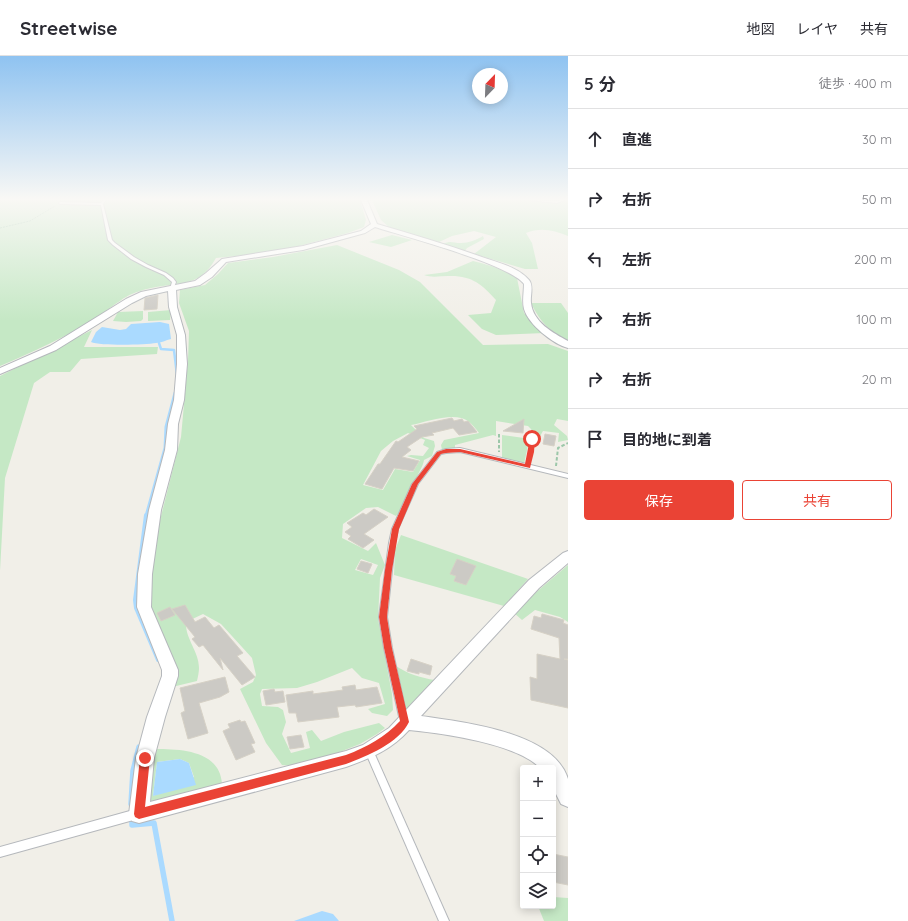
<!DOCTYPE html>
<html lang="ja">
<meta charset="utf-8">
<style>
:root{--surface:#fff;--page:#f7f7f7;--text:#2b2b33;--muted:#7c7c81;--line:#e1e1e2;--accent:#ea4335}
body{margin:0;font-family:Quicksand,"Noto Sans JP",sans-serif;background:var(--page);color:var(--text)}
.controls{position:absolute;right:12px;bottom:12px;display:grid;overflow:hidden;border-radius:4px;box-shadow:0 2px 10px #0003}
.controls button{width:36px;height:36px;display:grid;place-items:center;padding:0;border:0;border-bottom:1px solid var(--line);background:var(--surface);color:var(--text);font:20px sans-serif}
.compass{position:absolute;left:472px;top:12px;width:36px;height:36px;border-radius:50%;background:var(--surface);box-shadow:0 2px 10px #0003;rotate:23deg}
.stop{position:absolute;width:12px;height:12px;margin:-9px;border:3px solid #ea4335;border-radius:50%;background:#fff}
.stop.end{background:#ea4335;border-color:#fff;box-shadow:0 1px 4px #0008}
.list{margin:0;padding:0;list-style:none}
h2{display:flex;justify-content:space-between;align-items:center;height:52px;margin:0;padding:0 16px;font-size:17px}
h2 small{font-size:13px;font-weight:400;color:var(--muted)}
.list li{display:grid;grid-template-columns:26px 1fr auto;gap:12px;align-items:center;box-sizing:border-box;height:60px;padding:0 16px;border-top:1px solid var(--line)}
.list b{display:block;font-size:15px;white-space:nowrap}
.list em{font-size:13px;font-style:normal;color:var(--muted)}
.actions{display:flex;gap:8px;padding:12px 16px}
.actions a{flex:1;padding:9px 0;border:1px solid var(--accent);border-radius:4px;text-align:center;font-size:14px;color:var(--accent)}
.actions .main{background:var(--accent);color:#fff}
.icon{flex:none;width:22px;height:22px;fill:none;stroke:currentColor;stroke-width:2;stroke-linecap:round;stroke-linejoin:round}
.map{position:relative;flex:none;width:568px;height:865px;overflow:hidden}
header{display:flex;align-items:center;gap:24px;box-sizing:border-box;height:56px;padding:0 20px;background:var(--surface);border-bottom:1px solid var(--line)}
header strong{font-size:19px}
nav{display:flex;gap:22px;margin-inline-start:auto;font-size:14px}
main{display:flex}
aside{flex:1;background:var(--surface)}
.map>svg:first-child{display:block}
.green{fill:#c5e8c5;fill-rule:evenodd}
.water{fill:#aadaff}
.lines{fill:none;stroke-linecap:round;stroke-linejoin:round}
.stream-far3{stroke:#aadaff;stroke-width:2.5}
.stream-far2{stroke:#aadaff;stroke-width:3}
.stream-far1{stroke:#aadaff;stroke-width:4}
.stream{stroke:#aadaff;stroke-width:5.5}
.building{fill:#cccac5;stroke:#d6d1c6}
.service-casing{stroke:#b5b8bc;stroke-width:2}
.minor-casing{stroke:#b5b8bc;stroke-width:2}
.path-far1{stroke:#9cc7a9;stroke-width:1;stroke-dasharray:2 1;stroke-linecap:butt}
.path{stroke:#9cc7a9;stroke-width:2;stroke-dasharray:3.5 2;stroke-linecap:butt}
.service{fill:#fff;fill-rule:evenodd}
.minor{fill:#fff;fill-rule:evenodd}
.route{fill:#ea4335}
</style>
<header>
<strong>Streetwise</strong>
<nav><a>地図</a><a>レイヤ</a><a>共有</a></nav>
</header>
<main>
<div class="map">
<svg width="568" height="865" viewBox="0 0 568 865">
<rect width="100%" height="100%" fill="#f1efe8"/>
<!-- green -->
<g class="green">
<path d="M0 144H360L366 164 364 171 348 177 276 196 216 202C198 234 177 225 147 233 139 235 127 239 120 245 111 250 104 258 96 263 65 281 33 296 0 310Z"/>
<path d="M372 144H568V180C554 174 540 171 526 177L532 187 538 213H525L474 198 496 181 474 175 452 180 439 186 390 172 381 164Z"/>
<polygon points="392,179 412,184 391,191 369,186"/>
<path d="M483 180 484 183 467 192 464 196 443 188C451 184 453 187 461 187 469 187 476 184 483 180Z"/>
<path d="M337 189 399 214 420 226 483 289 548 288 568 295V365L557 363 554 369 567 380 568 384 558 386 559 377 543 375 539 382 535 381 531 373 528 370 496 365V380L493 379 455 389V392L442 394 441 389 444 384 479 377C476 373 472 368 468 365 455 355 426 366 411 369L424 382 434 385 435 390 432 400 424 404C423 412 417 417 416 425 407 432 410 433 407 442 405 449 400 455 396 460L378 451 366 452 343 468 342 482 368 495 376 487 385 509 380 522 378 563 392 638 393 654 387 660 372 657 368 653 385 648 379 627 362 622 352 612 317 626 297 632 262 633 260 638 262 650 278 651 283 654 286 666 282 678 291 697 310 692 306 676 312 674 321 685 344 676 379 667 385 672 377 678 360 688 332 699 295 710 282 709 266 687 240 633 253 626 256 619 252 602 221 568 203 558 186 566C185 583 199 595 199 612 199 616 198 620 197 625L172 631 151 553V500L181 381 188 305 189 275 179 247 180 234 205 229 218 218 228 207 273 201ZM408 377 425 384 423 389 429 392 423 400 411 399 407 400 420 404 413 416 395 413 383 434 363 429 381 395 393 385ZM361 503 378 509 373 519 355 514Z"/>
<path d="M473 205C489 209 503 213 517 222L524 257 539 273 545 277 496 279 482 273 468 259 491 257 496 244C482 228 471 219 448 220 440 220 432 222 424 219L447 216Z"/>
<path d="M531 247H561L568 257V285C550 276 540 266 531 247Z"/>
<polygon points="171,254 170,264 148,265 148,256"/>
<polygon points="143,255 143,263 141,265 126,266 113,265 118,256"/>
<polygon points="92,274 84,291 158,291 157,298 81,303 70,316 50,316 34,327 5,422 0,515 0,320"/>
<polygon points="502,379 524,382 529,385 524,408 502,403"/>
<polygon points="401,479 528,523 504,550 394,519 395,494"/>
<polygon points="568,509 568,566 560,561 535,554 522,564 513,556"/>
<path d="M396 610C408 618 421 622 435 624L409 653 405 652 403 648Z"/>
<path d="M156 693C182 693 220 695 222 728L152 746 144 743ZM180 703 189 707 194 721 153 740 157 706Z"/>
<polygon points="553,841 568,842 568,865 544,865 538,850 553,850"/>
</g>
<!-- water -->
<g class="water">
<path d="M160 266 169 268 171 283C166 284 161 287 156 287 145 289 100 290 91 286L96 276 102 271 120 274 126 273 131 268Z"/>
<polygon points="180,703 189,707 196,729 153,740 157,706"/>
<polygon points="322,855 333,858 339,865 294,865"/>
</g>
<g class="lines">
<!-- stream-far3 -->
<polyline class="stream-far3" points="159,287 161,293 174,294 177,319"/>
<!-- stream-far2 -->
<polyline class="stream-far2" points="146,460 165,392 166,371 175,337"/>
<!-- stream-far1 -->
<polyline class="stream-far1" points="146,459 135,544 136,552 158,604"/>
<!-- stream -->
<g class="stream">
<polyline points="131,748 133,715 139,691"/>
<polyline points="132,762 132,769 154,767 172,865"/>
</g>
</g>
<!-- building -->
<g class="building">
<polygon points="158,239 157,253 144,254 145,242"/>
<polygon points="452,362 454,365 462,363 464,366 468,365 477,376 459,379 453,372 432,377 434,379 422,381 407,391 411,394 402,401 419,405 413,415 394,412 382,433 365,428 378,408 380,408 396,385 398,386 417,373 414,370"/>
<polygon points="524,363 523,377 503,375"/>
<polygon points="545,378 556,380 554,390 543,388"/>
<polygon points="374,453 388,461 364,478 374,484 363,492 348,483 351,480 345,476 352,471 347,467 363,457 366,459"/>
<polygon points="457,503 476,510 466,529 454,525 456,520 450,518"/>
<polygon points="361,505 372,508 368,517 357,513"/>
<polygon points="185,549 195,566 205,561 214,572 219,569 243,597 237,600 255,621 242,629 220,602 223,614 203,589 199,591 192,583 195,581 172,553"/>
<polygon points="170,551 175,559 161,565 157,557"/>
<polygon points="542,558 564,564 563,567 568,569 568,603 564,603 568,604 568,652 531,644 530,621 537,623 537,598 560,603 559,582 531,573 534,560 541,562"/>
<polygon points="411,603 432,610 430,619 419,616 419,618 407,615"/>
<polygon points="225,621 229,636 220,641 199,647 208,677 188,683 181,657 185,655 180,632"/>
<polygon points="355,629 356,634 377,631 382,647 356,651 355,649 337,651 339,661 298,666 296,657 289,657 286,639 313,635 313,638 343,634 342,631"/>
<polygon points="274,633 275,636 283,635 285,646 266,649 263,635"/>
<polygon points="240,664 241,666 245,665 255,687 251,688 255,696 236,704 223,675 230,672 228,668"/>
<polygon points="301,679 304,691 290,693 287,681"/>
<polygon points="553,798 568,801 568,829 553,826"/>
</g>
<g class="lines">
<defs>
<g id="service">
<polygon points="104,144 106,144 103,148 112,184 115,187 134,201 148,209 166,217 173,222 176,226 173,234 170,233 172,226 164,219 146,211 131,203 113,189 108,184 101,149 60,148 59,147 60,146 101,147"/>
<polygon points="529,144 557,145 561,144 564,144 557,147"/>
<polygon points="460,392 568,418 568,422 460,396 446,397 441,398 418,428 398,473 395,487 387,561 392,592 408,665 407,668 404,669 401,668 400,665 384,592 379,561 389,487 392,473 412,428 437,396 446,393"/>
<polygon points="369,691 372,692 449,865 439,865 365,695 366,692"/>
<polygon points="137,753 140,755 142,758 140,761 137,763 0,801 0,791"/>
</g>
<path id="minor" d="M361 144H367L377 168C411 178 445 188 479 200 495 206 517 210 529 224 534 230 530 239 531 247 533 266 553 277 568 285V292C553 288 528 268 524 253 522 245 524 236 524 228 509 208 403 180 375 171L365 177 303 194 226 206 212 221 200 229 176 234 177 251 185 279 187 308 184 344 178 368 177 394 161 454 152 518 151 551 178 614V620L165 661 154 702 150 746 346 695 363 689 389 672 529 524 563 497 568 495V507L539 532 421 660C463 666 554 676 568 723 568 731 568 743 568 751L561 748 553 732V712H540C518 688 442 677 409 674 391 694 371 702 346 711L139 767 132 765 129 758 136 702 147 661 162 620V614L137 551 138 518 149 454 165 394 168 368 174 344 177 308V279L169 251 168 235 146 240 132 247 56 294 0 318V312L50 290 126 243 141 236 195 225 206 217 222 203 303 190 361 175 371 168Z"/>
</defs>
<!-- service casing -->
<use href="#service" class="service-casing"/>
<!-- minor casing -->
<use href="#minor" class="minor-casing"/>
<!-- path-far1 -->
<polyline class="path-far1" points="0,172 30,165 55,150"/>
<!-- path -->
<g class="path">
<polyline points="499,378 499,396"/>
<polyline points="529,404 532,383"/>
<polyline points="556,410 558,392 568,387"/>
</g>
<!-- service -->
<use href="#service" class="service"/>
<!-- minor -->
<use href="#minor" class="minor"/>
</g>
<!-- sky -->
<linearGradient id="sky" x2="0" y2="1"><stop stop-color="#8fc3f1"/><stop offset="0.54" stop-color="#f9f8f5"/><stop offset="1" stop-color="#f9f8f5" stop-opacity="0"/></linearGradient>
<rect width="568" height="265" fill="url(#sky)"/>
<!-- route -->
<path class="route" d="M530 382 535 383 534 396 530 412 460 396 446 397 441 398 418 428 399 473 392 514 387 561 392 592 409 666C399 687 367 700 346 708L139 763 135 761 134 758 140 702 141 699 145 698 148 699 150 702 145 751 346 699C367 691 385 681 400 665L384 592 379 561 385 514 392 473 412 428 437 396 446 393H460L525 408Z"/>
</svg>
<div class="controls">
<button>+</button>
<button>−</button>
<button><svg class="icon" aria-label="locate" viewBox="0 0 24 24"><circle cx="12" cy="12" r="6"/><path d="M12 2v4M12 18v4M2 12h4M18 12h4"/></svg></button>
<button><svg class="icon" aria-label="layers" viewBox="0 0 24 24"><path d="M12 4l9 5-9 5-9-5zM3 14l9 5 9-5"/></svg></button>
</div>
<svg class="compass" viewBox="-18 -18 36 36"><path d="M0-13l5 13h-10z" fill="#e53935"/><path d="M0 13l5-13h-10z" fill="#7c7c81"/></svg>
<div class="stop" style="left:532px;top:383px"></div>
<div class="stop end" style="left:145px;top:702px"></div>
</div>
<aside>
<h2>5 分<small>徒歩 · 400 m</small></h2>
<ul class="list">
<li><svg class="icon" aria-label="ahead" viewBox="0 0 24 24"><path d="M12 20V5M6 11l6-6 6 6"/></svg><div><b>直進</b></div><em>30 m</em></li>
<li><svg class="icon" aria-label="right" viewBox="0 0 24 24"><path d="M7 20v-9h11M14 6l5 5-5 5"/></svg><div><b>右折</b></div><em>50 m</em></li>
<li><svg class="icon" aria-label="left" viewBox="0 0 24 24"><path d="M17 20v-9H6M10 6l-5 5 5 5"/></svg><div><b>左折</b></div><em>200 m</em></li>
<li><svg class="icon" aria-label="right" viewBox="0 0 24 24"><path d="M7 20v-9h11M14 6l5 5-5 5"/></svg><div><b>右折</b></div><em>100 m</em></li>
<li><svg class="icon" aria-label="right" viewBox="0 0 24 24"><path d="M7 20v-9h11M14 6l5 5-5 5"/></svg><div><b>右折</b></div><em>20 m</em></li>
<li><svg class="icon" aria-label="arrive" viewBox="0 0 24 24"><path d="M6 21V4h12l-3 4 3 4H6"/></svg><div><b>目的地に到着</b></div></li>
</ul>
<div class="actions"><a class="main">保存</a><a>共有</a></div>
</aside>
</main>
